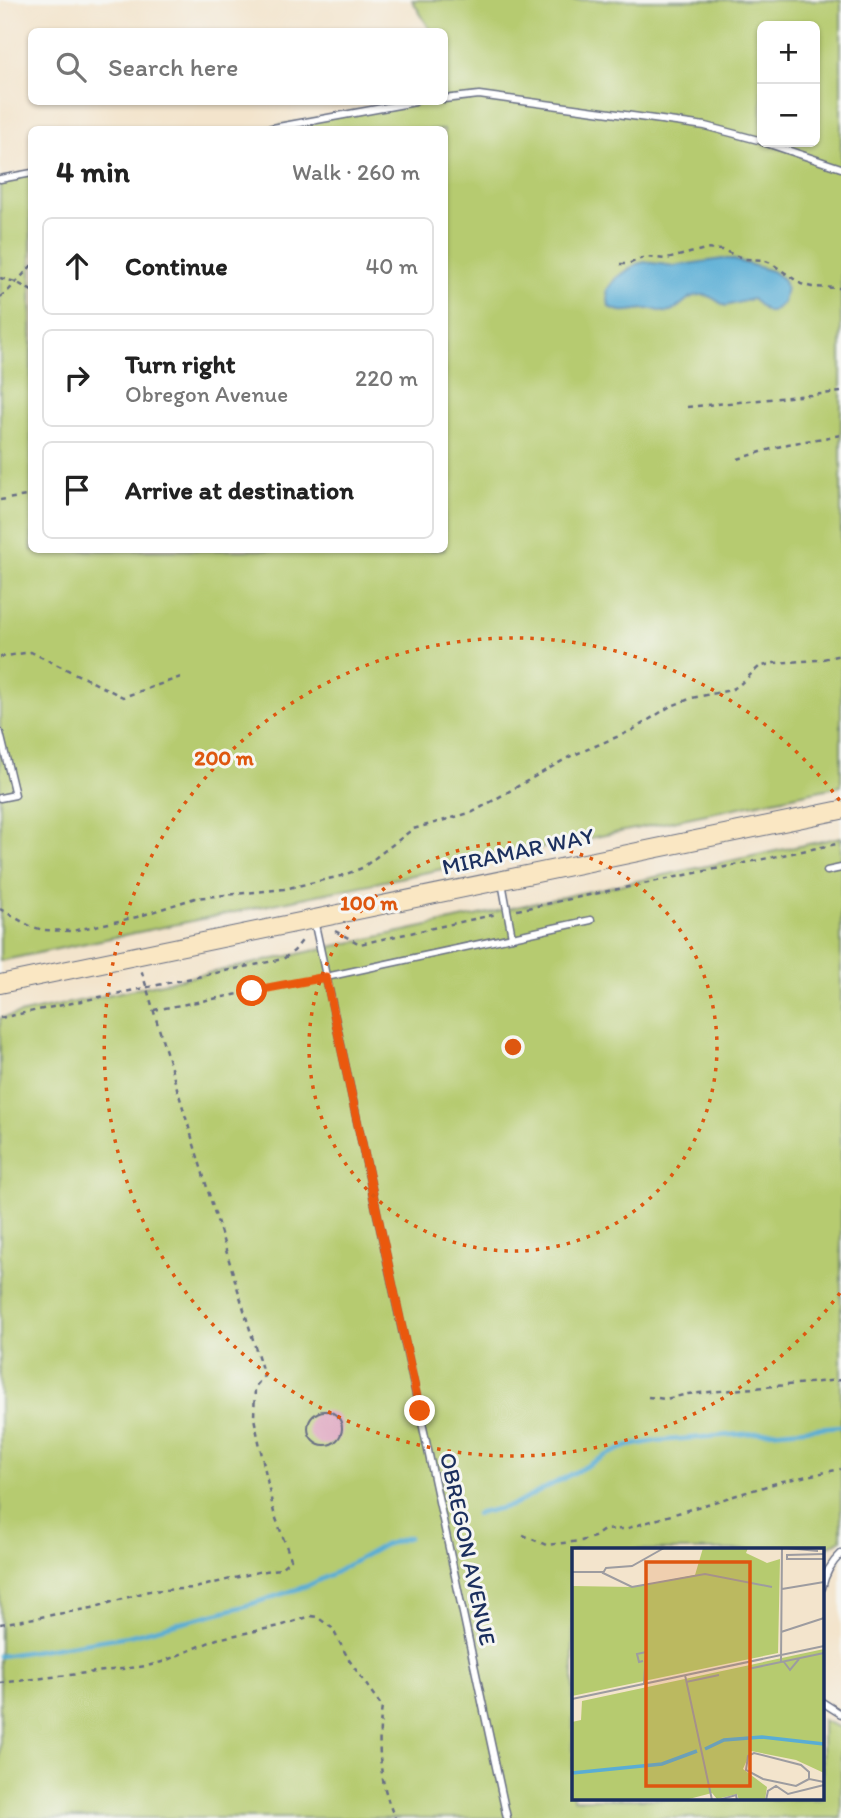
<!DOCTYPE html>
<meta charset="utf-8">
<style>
:root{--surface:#fff;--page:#f6f6f6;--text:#222;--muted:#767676;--line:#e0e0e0}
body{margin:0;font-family:Itim,sans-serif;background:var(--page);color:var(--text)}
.controls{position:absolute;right:21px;top:21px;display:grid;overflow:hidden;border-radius:10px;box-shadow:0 2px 5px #0004}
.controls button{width:63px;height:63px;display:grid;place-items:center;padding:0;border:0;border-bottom:2px solid var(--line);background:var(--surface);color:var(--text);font:35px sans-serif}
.stop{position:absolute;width:21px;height:21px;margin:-16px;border:5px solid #ea580c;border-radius:50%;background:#fff}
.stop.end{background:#ea580c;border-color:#fff;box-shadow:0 2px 7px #0008}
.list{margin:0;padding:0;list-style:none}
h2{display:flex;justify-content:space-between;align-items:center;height:91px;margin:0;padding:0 28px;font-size:30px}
h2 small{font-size:23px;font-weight:400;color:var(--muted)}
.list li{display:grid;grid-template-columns:46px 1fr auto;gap:21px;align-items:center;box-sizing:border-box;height:98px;margin:0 14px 14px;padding:0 14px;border:2px solid var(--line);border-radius:10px}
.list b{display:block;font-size:26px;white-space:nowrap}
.list p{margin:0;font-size:23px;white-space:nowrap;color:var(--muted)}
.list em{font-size:23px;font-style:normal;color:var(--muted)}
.icon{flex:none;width:38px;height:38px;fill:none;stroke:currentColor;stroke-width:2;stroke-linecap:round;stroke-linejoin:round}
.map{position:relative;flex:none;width:841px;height:1818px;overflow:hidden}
.search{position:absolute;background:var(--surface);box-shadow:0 2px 5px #0004;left:28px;top:28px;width:420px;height:77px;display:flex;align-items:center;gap:18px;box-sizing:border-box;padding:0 24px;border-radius:10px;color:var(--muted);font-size:26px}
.panel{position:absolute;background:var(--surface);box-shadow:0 2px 5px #0004;left:28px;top:126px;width:420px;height:427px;border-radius:10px}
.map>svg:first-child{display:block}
.green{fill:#b6cb6f;stroke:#687d66;stroke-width:2;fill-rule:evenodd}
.water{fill:#59add5;stroke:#3a6e9a;stroke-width:2}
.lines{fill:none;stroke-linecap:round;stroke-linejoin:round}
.stream{stroke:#59add5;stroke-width:4.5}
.building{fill:#d892b3}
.lane-casing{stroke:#676e84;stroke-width:9}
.secondary-casing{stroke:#676e84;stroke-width:20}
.path{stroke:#676e84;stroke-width:2.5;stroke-dasharray:5 5;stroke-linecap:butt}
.lane{stroke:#fff;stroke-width:6}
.secondary{stroke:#fae7c3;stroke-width:18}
.route{stroke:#ea580c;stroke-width:9}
.ring{fill:none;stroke:#de5710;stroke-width:3.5;stroke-dasharray:3.5 7}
.labels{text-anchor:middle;stroke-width:6;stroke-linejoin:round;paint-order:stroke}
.street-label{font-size:23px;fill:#1b2f5e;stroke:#f6f6f2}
.inset-river{fill:none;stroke:#59add5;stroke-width:3.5}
.inset-road{fill:none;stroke:#9d9ca0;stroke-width:2}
.view{fill:#de5710;fill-opacity:0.15;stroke:#de5710;stroke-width:3.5}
.inset-edge{fill:none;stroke:#1b2f5e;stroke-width:3.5}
.centre{fill:#de5710;stroke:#f6f6f2;stroke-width:3.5}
.ring-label{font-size:21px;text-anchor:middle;font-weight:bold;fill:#de5710;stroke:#f6f6f2;stroke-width:6;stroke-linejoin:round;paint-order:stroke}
</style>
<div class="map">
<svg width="841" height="1818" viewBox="0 0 841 1818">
<rect width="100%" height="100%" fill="#f6f6f2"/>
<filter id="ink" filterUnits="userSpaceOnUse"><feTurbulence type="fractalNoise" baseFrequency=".0143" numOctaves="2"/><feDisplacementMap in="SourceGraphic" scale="14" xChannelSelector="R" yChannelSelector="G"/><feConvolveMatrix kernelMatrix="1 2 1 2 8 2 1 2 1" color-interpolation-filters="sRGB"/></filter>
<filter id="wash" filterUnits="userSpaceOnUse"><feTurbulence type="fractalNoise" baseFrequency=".00686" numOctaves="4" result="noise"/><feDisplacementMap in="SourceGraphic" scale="28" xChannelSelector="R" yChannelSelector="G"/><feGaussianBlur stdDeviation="1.57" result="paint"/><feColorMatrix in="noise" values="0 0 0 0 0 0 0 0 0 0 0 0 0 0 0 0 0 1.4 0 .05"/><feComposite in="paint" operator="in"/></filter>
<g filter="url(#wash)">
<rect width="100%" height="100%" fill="#f3e4cc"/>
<!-- green -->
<g class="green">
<path d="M412 0H841V786L0 961V179L31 173 32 550H444V130L262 129 402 102H444V32L431 31ZM762 26H815V142H762Z"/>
<polygon points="841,837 841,1539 822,1550 573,1550 573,1799 822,1799 822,1720 841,1728 841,1818 0,1818 0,1018"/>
</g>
<!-- water -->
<path class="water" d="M723 259H731L772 271 783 279 786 287 783 303 772 312H767L752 299 726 306C717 302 712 295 702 295 687 294 681 309 668 312 663 313 657 310 652 309 633 308 627 316 609 307L607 290 616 278 637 264 645 262 674 266Z"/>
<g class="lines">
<!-- stream -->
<g class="stream">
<polyline points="476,1514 514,1505 607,1455 629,1446 656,1441 841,1426"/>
<polyline points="0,1656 128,1636 245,1606 307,1586 334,1573 384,1545 409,1537"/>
</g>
</g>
<g id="blocks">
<!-- building -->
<circle class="building" cx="325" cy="1428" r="17"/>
</g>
</g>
<g filter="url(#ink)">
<use href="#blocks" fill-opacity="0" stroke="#676e84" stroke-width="2"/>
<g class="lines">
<defs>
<g id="lane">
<polyline points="444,99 479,95 705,126 762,141"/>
<polyline points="262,130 415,102"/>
<polyline points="763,142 841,168"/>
<polyline points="0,179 32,173"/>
<polyline points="0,733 15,795 0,798"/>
<polyline points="827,871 841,868"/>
<polyline points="502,882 512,937"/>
<polyline points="314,920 507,1818"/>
<polyline points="326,977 591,920"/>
<path d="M822 1588C825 1574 830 1564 841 1554"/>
<polyline points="822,1702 841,1714"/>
</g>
<polyline id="secondary" points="0,984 841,810"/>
</defs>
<!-- lane casing -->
<use href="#lane" class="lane-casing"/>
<!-- secondary casing -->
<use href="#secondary" class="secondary-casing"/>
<!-- path -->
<g class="path">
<polyline points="620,264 628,264 645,257 667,259 705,249 722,250 745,259 763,260 771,263 801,284 812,287 841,288"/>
<polyline points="0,278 16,282 32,291"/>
<polyline points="0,297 9,290 32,265"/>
<polyline points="687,407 841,392"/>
<polyline points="738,459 788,444 841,435"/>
<polyline points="0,500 32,495"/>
<polyline points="0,657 31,652 123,697 181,677"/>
<polyline points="0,909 30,926 43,930 72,931 137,917 195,898 284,889 341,876 362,868 413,829 473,812 569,757 631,731 669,707 692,698 731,690 738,686 759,667 774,663 818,660 841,655"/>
<polyline points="517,910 841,843"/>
<polyline points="335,931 360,944 497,914"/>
<polyline points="154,1010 319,979"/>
<polyline points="0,1018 283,959 294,951 304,938"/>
<polyline points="648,1397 666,1399 688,1394 841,1380"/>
<polyline points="523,1535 546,1545 581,1541 594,1537 604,1530 625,1529 783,1481 841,1469"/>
<polyline points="0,1624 92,1608 149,1591 195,1588 258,1572 280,1569 291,1559 274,1513 254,1418 255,1387 264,1376 141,969"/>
<path d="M0 1683 147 1666 162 1662 217 1639 280 1626 311 1616 317 1617 332 1628 349 1660 382 1707C377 1744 379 1783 395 1818"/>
</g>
<!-- lane -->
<use href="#lane" class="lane"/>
<!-- secondary -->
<use href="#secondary" class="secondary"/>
</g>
</g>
<g class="lines" filter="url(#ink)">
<!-- route -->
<polyline class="route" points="252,991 326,977 420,1411"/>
</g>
<!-- distance rings -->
<g class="ring">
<circle cx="513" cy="1047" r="204"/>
<path d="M840 1293A409 409 0 1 1 840 801"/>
</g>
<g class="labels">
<!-- street labels -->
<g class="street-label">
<text transform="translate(518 851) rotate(-12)" y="8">MIRAMAR WAY</text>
<text transform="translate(468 1549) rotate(78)" y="8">OBREGON AVENUE</text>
</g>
</g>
<!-- overview -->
<g transform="translate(572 1548)">
<rect width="252" height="252" fill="#f3e4cc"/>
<path d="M131 0H176L174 5 195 15 208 11 206 105 0 148V38L60 39 123 27ZM252 101V225L224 212 179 203 171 221 195 239 193 252H167L165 246 145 251 140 245 113 252H0V174L9 172 10 153Z" fill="#b6cb6f"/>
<path class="inset-river" d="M133 201 152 192 190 189 252 196M0 225 90 216 125 203"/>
<path class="inset-road" d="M92 0 60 18 34 20 31 25 60 39 133 26 200 39M214 0 246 3M252 6 215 7V11H252M0 24H31M210 41 252 34M209 84 252 70M71 113 67 114 65 106 74 104 72 136M209 114 210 0M212 114 218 122 227 111M176 121 252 105M113 127 140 252M114 134 147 127M0 151 252 98M237 231 224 238 191 231 174 222 176 208 182 205 229 217 237 224V231L252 234M147 252 164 247 165 252M194 252 196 243 204 238 216 246 252 237"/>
<path class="view" d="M74 14H178V238H74Z"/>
<rect width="252" height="252" class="inset-edge"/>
</g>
<circle cx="513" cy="1047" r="10" class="centre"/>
<g class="ring-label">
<text x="224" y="765">200 m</text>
<text x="369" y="910">100 m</text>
</g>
</svg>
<div class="controls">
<button>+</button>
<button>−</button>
</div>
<div class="stop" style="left:252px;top:991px"></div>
<div class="stop end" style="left:420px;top:1411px"></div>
<div class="search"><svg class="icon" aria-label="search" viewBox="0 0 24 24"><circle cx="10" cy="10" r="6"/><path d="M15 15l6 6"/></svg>Search here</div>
<section class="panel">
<h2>4 min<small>Walk · 260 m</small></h2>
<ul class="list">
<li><svg class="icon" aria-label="ahead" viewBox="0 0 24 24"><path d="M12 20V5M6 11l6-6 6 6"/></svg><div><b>Continue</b></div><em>40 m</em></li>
<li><svg class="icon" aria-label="right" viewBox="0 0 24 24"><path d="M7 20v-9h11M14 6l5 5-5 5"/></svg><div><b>Turn right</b><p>Obregon Avenue</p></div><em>220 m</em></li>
<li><svg class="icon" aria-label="arrive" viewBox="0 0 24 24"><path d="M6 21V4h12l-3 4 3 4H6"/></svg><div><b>Arrive at destination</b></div></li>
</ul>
</section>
</div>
